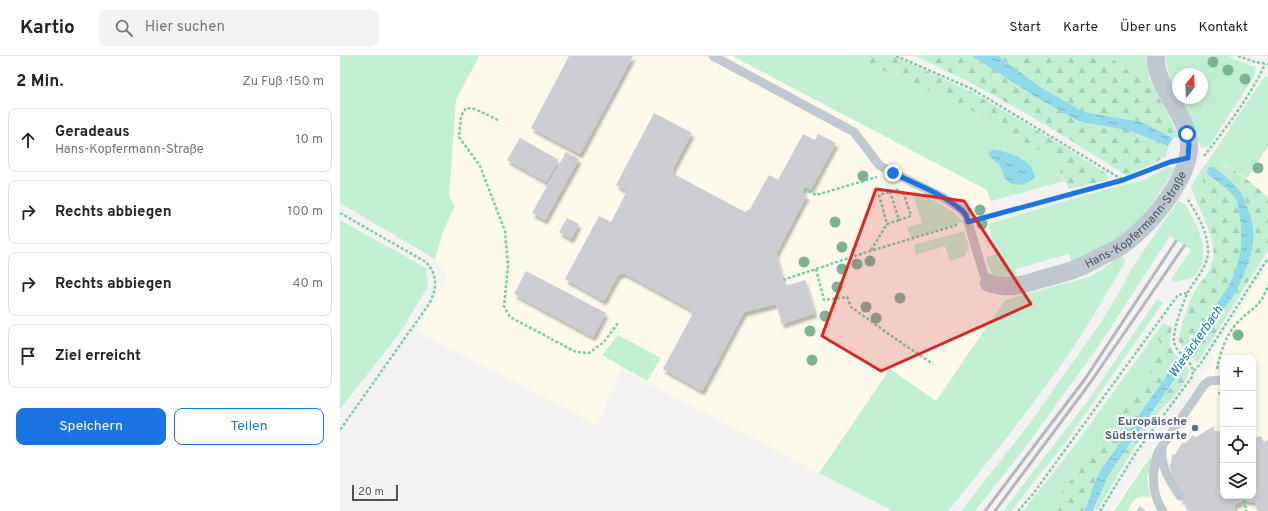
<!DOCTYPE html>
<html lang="de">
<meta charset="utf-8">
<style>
:root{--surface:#fff;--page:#f2f2f2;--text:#222;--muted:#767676;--line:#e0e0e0;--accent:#1c74e3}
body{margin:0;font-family:Overpass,sans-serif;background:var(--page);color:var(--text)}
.controls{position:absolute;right:12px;bottom:12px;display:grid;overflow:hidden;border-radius:8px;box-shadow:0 2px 6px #0003}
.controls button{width:36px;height:36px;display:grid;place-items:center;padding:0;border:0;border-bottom:1px solid var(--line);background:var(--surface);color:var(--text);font:20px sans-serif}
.compass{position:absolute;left:832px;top:12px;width:36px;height:36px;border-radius:50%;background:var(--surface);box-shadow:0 2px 6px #0003;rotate:18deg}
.scale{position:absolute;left:12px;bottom:10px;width:46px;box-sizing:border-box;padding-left:4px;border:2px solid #49545e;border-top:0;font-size:11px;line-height:14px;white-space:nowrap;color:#49545e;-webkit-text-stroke:3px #fff;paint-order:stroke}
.stop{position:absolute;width:12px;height:12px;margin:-9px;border:3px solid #1c74e3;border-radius:50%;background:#fff}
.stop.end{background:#1c74e3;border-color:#fff;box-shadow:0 1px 4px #0008}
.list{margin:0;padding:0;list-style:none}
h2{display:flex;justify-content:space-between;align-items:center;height:52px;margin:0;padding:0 16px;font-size:17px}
h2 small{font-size:13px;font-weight:400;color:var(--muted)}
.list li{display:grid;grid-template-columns:26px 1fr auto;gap:12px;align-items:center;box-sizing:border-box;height:64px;margin:0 8px 8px;padding:0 8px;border:1px solid var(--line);border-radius:8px}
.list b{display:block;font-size:15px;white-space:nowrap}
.list p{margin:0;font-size:13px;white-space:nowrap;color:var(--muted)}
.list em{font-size:13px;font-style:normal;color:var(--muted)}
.actions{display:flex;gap:8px;padding:12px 16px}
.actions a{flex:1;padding:9px 0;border:1px solid var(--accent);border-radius:8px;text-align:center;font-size:14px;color:var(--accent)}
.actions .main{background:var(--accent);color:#fff}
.icon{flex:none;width:22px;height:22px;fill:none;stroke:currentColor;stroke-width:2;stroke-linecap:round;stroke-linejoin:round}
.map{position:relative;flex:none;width:928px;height:455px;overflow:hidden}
header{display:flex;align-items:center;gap:24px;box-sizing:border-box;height:56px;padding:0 20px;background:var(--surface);border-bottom:1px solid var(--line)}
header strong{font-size:19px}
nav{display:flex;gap:22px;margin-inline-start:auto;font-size:14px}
.search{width:280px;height:36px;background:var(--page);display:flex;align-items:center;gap:10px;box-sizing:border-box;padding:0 14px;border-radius:8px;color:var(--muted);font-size:15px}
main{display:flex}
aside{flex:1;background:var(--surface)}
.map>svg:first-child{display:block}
.commercial{fill:#fcf8ec;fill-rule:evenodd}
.grass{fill:#c1efd3}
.forest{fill:url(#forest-firs)}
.water{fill:url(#water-ripples)}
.building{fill:#cbcdd3;filter:url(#shadow)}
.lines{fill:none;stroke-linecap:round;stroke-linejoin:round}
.path{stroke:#79cda3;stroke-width:2.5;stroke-dasharray:3 2;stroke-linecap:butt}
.service{stroke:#bfc8cf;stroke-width:9}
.minor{stroke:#bfc8cf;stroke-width:18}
.rail{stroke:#b3b6bb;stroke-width:3}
.tree{fill:#7bb396}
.route{stroke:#1c74e3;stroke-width:5}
.marked{fill:#d62828;fill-opacity:0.2;stroke:#d62828;stroke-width:3;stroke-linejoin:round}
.service-dot{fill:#5c6f8a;stroke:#fff;stroke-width:1.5}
.labels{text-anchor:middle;stroke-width:4;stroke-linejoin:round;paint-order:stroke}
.street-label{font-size:12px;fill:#49545e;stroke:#fff}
.service-label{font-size:12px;font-weight:bold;fill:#4e5e75;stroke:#fff;text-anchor:end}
.water-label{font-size:13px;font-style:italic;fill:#0e809c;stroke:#fff}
</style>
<header>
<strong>Kartio</strong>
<div class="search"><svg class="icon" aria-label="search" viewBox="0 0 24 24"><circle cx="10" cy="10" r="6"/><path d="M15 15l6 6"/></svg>Hier suchen</div>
<nav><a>Start</a><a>Karte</a><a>Über uns</a><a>Kontakt</a></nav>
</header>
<main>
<aside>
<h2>2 Min.<small>Zu Fuß · 150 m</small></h2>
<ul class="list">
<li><svg class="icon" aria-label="ahead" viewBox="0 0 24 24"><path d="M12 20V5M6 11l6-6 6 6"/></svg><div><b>Geradeaus</b><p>Hans-Kopfermann-Straße</p></div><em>10 m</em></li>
<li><svg class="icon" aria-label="right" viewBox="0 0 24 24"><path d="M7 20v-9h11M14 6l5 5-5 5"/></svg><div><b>Rechts abbiegen</b></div><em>100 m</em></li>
<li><svg class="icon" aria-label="right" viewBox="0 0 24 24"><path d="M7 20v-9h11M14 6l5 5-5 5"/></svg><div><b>Rechts abbiegen</b></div><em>40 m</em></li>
<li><svg class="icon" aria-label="arrive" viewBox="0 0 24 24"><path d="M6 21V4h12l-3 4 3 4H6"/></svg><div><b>Ziel erreicht</b></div></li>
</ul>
<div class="actions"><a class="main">Speichern</a><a>Teilen</a></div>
</aside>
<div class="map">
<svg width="928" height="455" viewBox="0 0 928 455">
<defs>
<pattern id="forest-firs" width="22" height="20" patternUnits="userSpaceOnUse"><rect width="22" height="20" fill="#c1efd3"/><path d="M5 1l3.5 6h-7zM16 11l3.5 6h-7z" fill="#a7cfb8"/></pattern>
<pattern id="water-ripples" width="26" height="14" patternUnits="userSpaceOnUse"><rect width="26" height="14" fill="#8fd9eb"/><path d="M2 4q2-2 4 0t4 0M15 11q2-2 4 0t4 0" fill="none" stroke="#77b3c2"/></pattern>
<filter id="shadow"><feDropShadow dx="2.5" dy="4.5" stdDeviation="1" flood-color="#0004"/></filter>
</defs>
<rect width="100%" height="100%" fill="#f3f1f1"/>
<!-- commercial -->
<g class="commercial">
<polygon points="139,0 392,0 647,134 674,241 665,244 596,345 550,314 479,417 281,313 257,369 76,275 105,226 106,218 95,203 104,173 115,150 109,140 116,44"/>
<polygon points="928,90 928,148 907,122"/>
<path d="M928 210V455H771L874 304 871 297ZM883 302H913V440H883Z"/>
</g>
<!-- grass -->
<g class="grass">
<polygon points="0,0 139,0 116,44 109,140 115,150 104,173 95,203 0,147"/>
<polygon points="392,0 509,0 622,48 656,71 724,107 720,116 724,125 651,145 647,134"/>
<polygon points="770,0 806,0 809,22 784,13"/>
<polygon points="825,0 888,0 901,6 916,11 913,22 869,90 861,92 839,42 862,42 862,18 838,18 838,41 830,22"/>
<polygon points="925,20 928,21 928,90 907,122 886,109 870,102"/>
<path d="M828 111 835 112C821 134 798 171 776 186 762 195 747 201 732 209L729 198 675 213 678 224C669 225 654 223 650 214 648 210 647 205 646 201L656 198 648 168 760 135 803 124Z"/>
<polygon points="858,118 863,122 864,139 858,149 851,131"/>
<path d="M572 134C590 143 610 150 623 166L571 182 567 171 582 167Z"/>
<path d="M838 145 845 148C854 164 868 186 862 206 861 212 856 217 853 222L834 226 831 223 851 194 830 180 760 288 685 392 635 455H621L690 367 761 266 780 235 792 212Z"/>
<polygon points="0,164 86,212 88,230 62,274 0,353"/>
<polygon points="624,175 629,191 625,200 610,205 605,190 576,199 574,189"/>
<path d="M779 201H782L785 203V206C767 236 750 267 730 296 692 351 650 403 608 455H553L479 417 550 313 596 345 665 244 749 221 761 214Z"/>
<polygon points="817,243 823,247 725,387 671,455 663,455 749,343"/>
<polygon points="816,277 824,294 800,332 761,387 706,455 683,455 732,393"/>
<polygon points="278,279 321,302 307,325 262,299"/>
<path d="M810 401 813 403 807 422 810 442C797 437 793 445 787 455H774Z"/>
<polygon points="769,418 770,422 776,422 757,455 755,452 761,435"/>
</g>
<!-- forest -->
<g class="forest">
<polygon points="509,0 553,0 593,18 634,37 736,98 767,118 768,124 729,133 720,116 723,107 656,71 622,48"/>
<path d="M575 0H632L696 41 738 65 790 75 828 90 826 101 787 120C719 76 649 33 575 0Z"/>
<polygon points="658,0 770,0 784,13 809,22 840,82 833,82 802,66 744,56 700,31"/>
<path d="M870 102C892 111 910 125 928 141V194L857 307 851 300 896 236 906 146 869 119 889 135 897 145 901 169V193L895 216 888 231 844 294 838 284C842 269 846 251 854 237 858 228 867 221 871 211 879 190 866 167 858 149L864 139 863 122 858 118Z"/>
<path d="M823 267 832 271C829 287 827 290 839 302L762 412 753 430 747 450 744 455H706L761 387 800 332 823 294 816 277Z"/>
<path d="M846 309 849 315C843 336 826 346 814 362 800 381 788 402 776 422H770L769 418Z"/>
</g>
<!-- water -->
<g class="water">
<polygon points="632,0 658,0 700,31 744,56 802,66 833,82 828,90 790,75 738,65 696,41"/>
<path d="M654 93C669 97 693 103 695 121 688 128 675 133 666 124 663 121 663 114 660 110 656 105 653 105 649 99V96Z"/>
<path d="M869 111H874C882 118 892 125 899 134 908 147 915 171 913 186 911 204 903 220 896 236L769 418 753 455H744L747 450 753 430 762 412 855 279 888 231 895 216 901 193V169L897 145 889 135 869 119 867 115Z"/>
</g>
<!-- building -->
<g class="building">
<polygon points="229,0 293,0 240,98 191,72"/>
<polygon points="314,57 352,77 333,112 334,118 405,156 410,153 429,119 438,124 463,78 475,84 478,78 496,87 471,133 466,130 462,137 467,139 436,198 445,230 465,224 475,257 442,268 436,248 404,256 362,335 323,313 352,259 350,253 284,217 278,219 264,245 225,223 259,160 271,166 287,135 276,129"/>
<polygon points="180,82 219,104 206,126 167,104"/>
<polygon points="226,96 239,103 205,164 192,157"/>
<polygon points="227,162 239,168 231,183 219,176"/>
<polygon points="186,215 266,257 253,281 174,238"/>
<polygon points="874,370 874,375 883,375 883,440 913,440 913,382 921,380 924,387 928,384 928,455 922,455 917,453 915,451 917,447 914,446 904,444 894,449 895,454 892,455 851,455 845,452 847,450 839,441 841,438 844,437 838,430 832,419 829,407 831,408 832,398 835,399 842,387 846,387 853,379 856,381"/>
<polygon points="800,450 806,455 796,455"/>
</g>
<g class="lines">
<!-- path -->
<g class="path">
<polyline points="556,0 632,33 783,124"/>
<polyline points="898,0 915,6 928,8"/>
<polyline points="158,64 135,53 126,52 121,60 119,81 140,110 165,175 168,210 164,250 170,261 236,296 249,297 264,286 278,267"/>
<path d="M864 100C886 72 910 41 925 8"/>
<polyline points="464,133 476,139 537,121"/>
<polyline points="550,135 559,164 571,160 563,135"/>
<path d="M0 157 86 206C98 219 97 233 89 248L0 374"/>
<polyline points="639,163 783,124 830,106"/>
<polyline points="559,164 547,168 539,139 559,133"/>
<polyline points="531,194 547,168"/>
<polyline points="476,213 484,244 507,241 511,251 550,279 593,308"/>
<polyline points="443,224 530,195 617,169"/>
<path d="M877 313C880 297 886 279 897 267 913 250 920 253 928 229"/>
<polyline points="854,315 861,307 928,202"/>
<polyline points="879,336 883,344"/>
<polyline points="904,444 906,455"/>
<polyline points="678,455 693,438 838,239 847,237"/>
<path d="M760 455 797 395 852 321C857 302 831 299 834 280 835 269 843 246 848 236 855 223 868 211 868 195 868 176 857 158 847 142"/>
</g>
<!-- service -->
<g class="service">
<polyline points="373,0 514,76 540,110 604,142 621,153 626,159 644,219 649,227"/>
<path d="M822 393C820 410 831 427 840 440"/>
<path d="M823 455C811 437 812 415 818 396L864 329 869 325 883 324"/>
</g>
<!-- minor -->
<path class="minor" id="s1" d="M649 227C669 234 686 228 705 222 716 219 729 216 740 211 748 208 756 203 764 199 771 196 778 193 783 189 810 169 851 122 849 87 847 58 814 30 816 0"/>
<!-- rail -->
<g class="rail">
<polyline points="645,455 745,323 836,185"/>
<polyline points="655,455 750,327 844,190"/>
</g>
</g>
<!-- trees -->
<g class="tree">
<circle cx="873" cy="6" r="5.5"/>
<circle cx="888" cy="14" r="5.5"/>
<circle cx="905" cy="23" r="5.5"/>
<circle cx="918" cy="112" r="5.5"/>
<circle cx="523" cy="120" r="5.5"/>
<circle cx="640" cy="154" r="5.5"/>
<circle cx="495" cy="166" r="5.5"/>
<circle cx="642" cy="168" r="5.5"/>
<circle cx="502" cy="191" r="5.5"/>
<circle cx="530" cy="205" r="5.5"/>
<circle cx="464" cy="206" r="5.5"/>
<circle cx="517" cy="208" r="5.5"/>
<circle cx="502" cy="213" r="5.5"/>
<circle cx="497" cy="231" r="5.5"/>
<circle cx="560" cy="242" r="5.5"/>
<circle cx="526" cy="251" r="5.5"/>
<circle cx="485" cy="260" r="5.5"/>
<circle cx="536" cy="262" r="5.5"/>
<circle cx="470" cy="275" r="5.5"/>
<circle cx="898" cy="279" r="5.5"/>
<circle cx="472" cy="304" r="5.5"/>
</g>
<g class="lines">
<!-- route -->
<path class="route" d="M553 117C575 128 601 137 620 153 625 156 627 161 628 166L783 124 830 106 848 102 849 88 847 78"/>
</g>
<!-- marked area -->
<path class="marked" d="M536 133 624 145 691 248 541 315 482 280Z"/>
<!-- markers -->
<circle class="service-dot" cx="855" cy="372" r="4"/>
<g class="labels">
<!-- street labels -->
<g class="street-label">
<text dy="4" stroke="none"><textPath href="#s1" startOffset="169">Hans-Kopfermann-Straße</textPath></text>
</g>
<!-- service labels -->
<g class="service-label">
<text x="847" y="369">Europäische<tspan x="847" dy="14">Südsternwarte</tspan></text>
</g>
<!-- water labels -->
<g class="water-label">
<text transform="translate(855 285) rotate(-55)" y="5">Wiesäckerbach</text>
</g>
</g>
</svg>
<div class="controls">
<button>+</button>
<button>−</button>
<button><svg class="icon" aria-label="locate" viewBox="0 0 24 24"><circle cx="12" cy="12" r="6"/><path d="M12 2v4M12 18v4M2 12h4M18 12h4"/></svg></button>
<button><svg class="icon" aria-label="layers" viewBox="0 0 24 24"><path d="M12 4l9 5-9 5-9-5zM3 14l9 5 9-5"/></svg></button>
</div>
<svg class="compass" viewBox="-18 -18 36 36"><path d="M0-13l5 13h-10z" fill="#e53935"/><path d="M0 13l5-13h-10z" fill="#767676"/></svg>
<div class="scale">20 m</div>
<div class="stop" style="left:847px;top:78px"></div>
<div class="stop end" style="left:553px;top:117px"></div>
</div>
</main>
